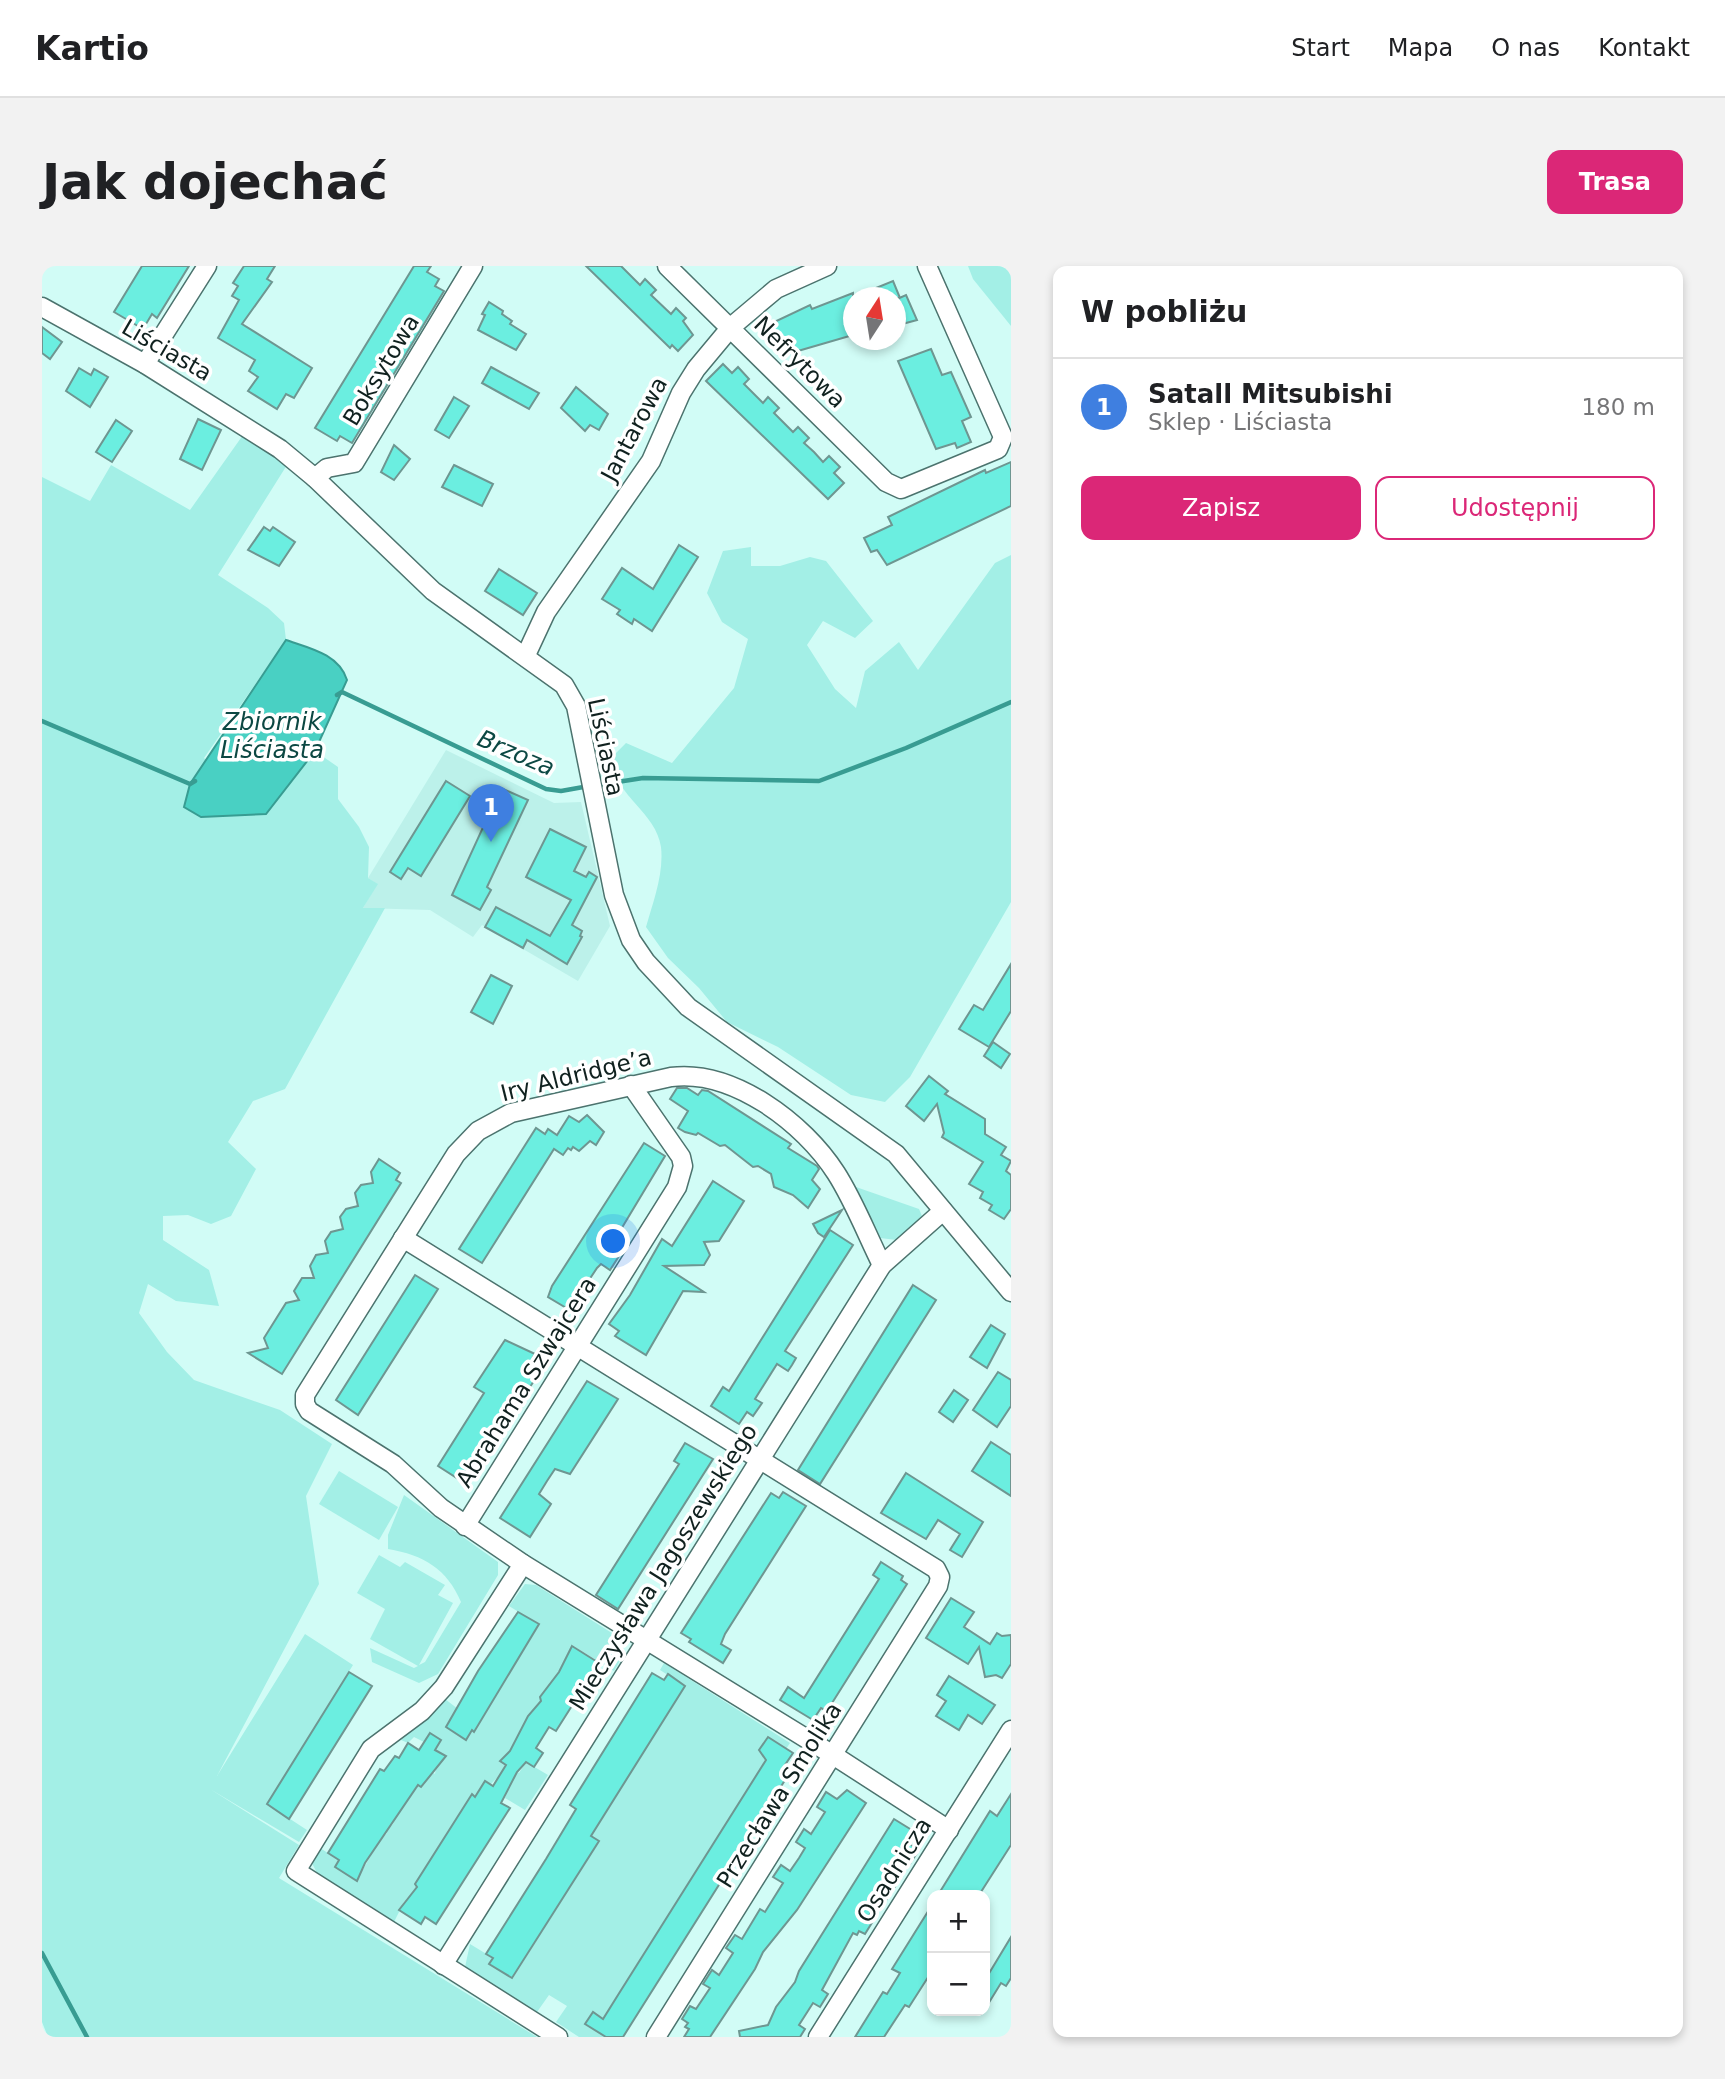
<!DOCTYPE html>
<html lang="pl">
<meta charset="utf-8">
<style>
:root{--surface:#fff;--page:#f2f2f2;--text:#202124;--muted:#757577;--line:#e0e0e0;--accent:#db2777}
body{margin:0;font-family:"DejaVu Sans",sans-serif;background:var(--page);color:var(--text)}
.controls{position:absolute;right:21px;bottom:21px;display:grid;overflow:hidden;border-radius:14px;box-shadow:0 4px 10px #0003}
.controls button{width:63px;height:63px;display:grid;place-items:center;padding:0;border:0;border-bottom:2px solid var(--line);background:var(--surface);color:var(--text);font:35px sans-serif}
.compass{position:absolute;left:801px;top:21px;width:63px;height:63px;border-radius:50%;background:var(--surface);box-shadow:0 4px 10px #0003;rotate:12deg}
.you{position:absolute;left:572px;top:976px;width:24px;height:24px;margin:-18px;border:5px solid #fff;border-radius:50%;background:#1a73e8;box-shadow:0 0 0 10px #1a73e833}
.badge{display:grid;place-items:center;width:46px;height:46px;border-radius:50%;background:var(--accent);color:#fff;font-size:23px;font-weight:700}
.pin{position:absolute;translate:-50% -58px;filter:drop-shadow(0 2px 4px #0008)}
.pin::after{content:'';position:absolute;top:37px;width:24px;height:21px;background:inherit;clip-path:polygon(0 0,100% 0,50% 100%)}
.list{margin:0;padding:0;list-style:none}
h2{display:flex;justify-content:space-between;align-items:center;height:91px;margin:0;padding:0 28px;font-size:30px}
h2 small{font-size:23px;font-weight:400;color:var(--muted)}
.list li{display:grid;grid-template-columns:46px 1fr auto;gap:21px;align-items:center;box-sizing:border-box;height:98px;padding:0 28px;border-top:2px solid var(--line)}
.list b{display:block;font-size:26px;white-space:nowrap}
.list p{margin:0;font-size:23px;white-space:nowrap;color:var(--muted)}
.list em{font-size:23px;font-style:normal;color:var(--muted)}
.actions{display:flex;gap:14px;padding:21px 28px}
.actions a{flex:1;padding:16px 0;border:2px solid var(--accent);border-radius:14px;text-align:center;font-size:24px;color:var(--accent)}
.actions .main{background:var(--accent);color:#fff}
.map{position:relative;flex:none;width:969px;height:1771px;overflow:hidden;border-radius:14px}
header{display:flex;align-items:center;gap:42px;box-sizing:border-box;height:98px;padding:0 35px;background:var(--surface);border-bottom:2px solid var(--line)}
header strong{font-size:33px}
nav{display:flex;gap:38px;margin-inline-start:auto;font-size:24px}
.intro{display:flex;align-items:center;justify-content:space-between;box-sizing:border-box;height:168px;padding:0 42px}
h1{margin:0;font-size:49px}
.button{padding:18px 32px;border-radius:14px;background:var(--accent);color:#fff;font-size:24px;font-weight:700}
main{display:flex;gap:42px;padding:0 42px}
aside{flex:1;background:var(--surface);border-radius:14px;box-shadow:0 4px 10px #0003}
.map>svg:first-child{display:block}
.built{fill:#bcf1ea}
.green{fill:#a3efe6}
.water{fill:#49d0c3;stroke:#389c92;stroke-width:2}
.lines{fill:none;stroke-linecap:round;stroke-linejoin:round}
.stream{stroke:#389c92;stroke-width:4.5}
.building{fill:#6beee0;stroke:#6e9691;stroke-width:2}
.minor-casing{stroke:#4c736e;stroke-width:21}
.minor{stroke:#fff;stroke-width:18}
.labels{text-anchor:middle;stroke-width:7;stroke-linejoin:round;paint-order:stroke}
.street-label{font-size:23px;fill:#10211f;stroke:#fff}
.water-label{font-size:24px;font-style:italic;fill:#0c4843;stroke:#fff}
</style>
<header>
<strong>Kartio</strong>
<nav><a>Start</a><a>Mapa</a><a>O nas</a><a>Kontakt</a></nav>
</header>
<div class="intro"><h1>Jak dojechać</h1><a class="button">Trasa</a></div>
<main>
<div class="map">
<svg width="969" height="1771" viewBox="0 0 969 1771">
<rect width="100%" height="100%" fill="#d1fcf6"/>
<!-- built -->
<polygon class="built" points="404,484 512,537 539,536 568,660 536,715 440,659 431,671 388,644 321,642 335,618 326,612"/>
<!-- green -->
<g class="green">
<polygon points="926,0 969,0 969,60 931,13"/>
<polygon points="201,169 245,199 176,309 226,342 242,357 244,374 162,492 224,548 273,485 296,501 296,533 317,561 327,581 326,612 336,618 321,642 343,642 243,823 211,835 186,876 214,903 189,950 169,958 146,949 121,950 121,974 167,1004 177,1040 134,1035 106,1018 97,1047 125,1086 152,1114 238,1144 290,1178 264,1230 277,1318 175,1510 263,1368 311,1399 225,1538 265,1564 257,1576 168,1523 257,1579 237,1612 495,1771 6,1771 0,1756 0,211 48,235 69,199 148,244"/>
<path d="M709 281V300H738L768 291 784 295 831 355 813 372 781 355 765 379 793 423 814 442 823 405 857 376 876 404 953 297 969 289V636L868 811 843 836 809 829 736 781 685 756 657 722 626 692 604 661C611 636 622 608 619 581 614 545 570 529 570 491L584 477 630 497 692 422 706 373 680 356 665 327 681 285Z"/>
<polygon points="814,921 877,943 880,950 855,974 838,972 811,923"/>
<polygon points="297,1205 356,1241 337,1274 277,1238"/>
<path d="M362 1229 456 1296V1309L396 1408 377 1417 330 1396 328 1382 372 1402 376 1400 328 1373 343 1343 315 1327 337 1289 358 1301 363 1296 403 1319 396 1329 411 1337 377 1399 383 1396 419 1336C405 1303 382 1289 346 1283V1269Z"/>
<path d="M483 1318 494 1319 573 1369C583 1383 581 1391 572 1405L530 1379 521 1400 498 1431 499 1435 486 1450 468 1485 458 1494 477 1507 484 1496 506 1509 483 1544 463 1532 468 1516 457 1510 435 1532 429 1529 425 1540 373 1618 375 1621 362 1636 352 1656 276 1609 270 1597 278 1582 297 1594 293 1601 315 1614 337 1575 345 1567 343 1565 351 1558 357 1542 375 1518 389 1505 393 1508 394 1501 404 1490 393 1484 399 1474 388 1467 382 1476 372 1471 366 1477 359 1474 403 1433 416 1443 404 1461 423 1474 430 1464 432 1465 496 1358 467 1340Z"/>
<polygon points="622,1397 748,1477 744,1483 725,1471 717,1484 724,1494 561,1753 551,1746 543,1758 564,1771 537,1771 514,1756 525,1740 507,1729 495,1746 423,1701 428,1678 451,1692 448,1698 471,1712 557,1575 549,1570 643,1420 618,1404"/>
</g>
<!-- water -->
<path class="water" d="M244 374C267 382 297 388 305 414L273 485 224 548 159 551 142 541 148 518Z"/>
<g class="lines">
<!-- stream -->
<g class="stream">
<polyline points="295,429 300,426 504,523 519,525 547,520"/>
<polyline points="0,455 148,518 153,515"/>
<polyline points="556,519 601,512 777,515 864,482 969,436"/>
<polyline points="0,1687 45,1771"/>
</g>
</g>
<!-- building -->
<g class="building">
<polygon points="100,0 147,0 115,52 110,48 101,63 72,46"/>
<polygon points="202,0 233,0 225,13 230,16 200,58 270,102 252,132 244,128 235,143 206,125 216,111 207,105 213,94 176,72 197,34 190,30 196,20 191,17"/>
<polygon points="372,0 389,0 385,6 397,13 393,20 402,25 310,177 298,170 295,175 273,162"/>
<polygon points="544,0 579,0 598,19 603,13 614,24 609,29 629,48 634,42 644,52 641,55 651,69 636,85 630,79 628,82"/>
<polygon points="851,15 858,32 812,32 812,31"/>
<polygon points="811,27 811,69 749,87 744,76 737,79 728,58 768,39 770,43"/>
<polygon points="864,29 875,54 853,60 853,34"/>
<polygon points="447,36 461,45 460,48 470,55 468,58 484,68 474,84 436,64 443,49 440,48"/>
<polygon points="0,61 20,76 8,93 0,87"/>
<polygon points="889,83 900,109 909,106 929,151 920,155 929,176 915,182 913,177 894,183 856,95"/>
<polygon points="681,98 690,107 696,101 707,113 702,118 721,137 726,131 737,142 732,147 751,166 756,161 767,172 762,177 772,186 781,196 787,190 798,201 792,207 802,217 786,233 664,115"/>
<polygon points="449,101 497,127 487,143 440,117"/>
<polygon points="37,102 49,109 52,103 66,111 48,141 24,125"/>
<polygon points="534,121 566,148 557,164 548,159 543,165 519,142"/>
<polygon points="412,131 427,140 407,172 393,164"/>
<polygon points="156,153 179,164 160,204 138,193"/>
<polygon points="74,154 90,165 70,196 54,186"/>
<polygon points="352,179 368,193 352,214 339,206"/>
<polygon points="969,196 969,240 845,299 835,284 829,286 822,272 850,259 846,251 943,204 944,207"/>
<polygon points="412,199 451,218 440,240 400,221"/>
<polygon points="222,261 228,265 231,261 253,276 237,300 206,284"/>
<polygon points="637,279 656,291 610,365 592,353 590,358 575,348 578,344 560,333 580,302 611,323"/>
<polygon points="457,303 495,327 481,349 443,325"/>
<polygon points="404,515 428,530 379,610 366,602 359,613 348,606"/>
<polygon points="459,522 486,534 445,621 449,624 438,644 410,629"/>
<polygon points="508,563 544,581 532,605 544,611 547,606 555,611 530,659 540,665 538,670 540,671 525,698 485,674 481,682 443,661 454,641 508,670 529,634 484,611"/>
<polygon points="969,698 969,745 947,781 917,763 932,739 941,744"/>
<polygon points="449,709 470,720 451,758 429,746"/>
<polygon points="951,776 968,788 959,802 942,790"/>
<polygon points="887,810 906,825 903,828 943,853 943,868 964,881 959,889 969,895 964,905 969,909 969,943 962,953 947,944 950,939 938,932 941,926 927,918 941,896 900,871 902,867 895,838 882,855 864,840"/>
<polygon points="635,822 645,822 656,829 660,824 666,825 749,878 746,882 775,900 777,903 770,914 778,923 766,942 751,929 732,921 729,908 716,900 711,901 683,879 678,880 656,867 654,869 643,866 636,862 646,845 628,833"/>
<polygon points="545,849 562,866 554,879 548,875 537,885 531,881 529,884 526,882 521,889 512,883 440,997 417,983 494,862 503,868 506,863 515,869 527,850 537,856"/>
<polygon points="602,877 623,890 569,980 579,987 568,1004 559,998 555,1002 539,1026 543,1029 536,1039 531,1036 526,1043 506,1031 510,1020"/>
<polygon points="337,893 358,907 354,914 359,917 240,1108 206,1087 226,1082 222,1072 244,1037 257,1034 252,1025 260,1012 272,1012 268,1000 274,989 286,987 283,975 289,966 301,963 298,951 304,943 316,940 313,927 319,919 331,917 329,906"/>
<polygon points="671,915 702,935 677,975 662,976 668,989 662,999 622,1000 662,1026 641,1025 604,1089 573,1070 577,1065 567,1058 588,1029 620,973 630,980"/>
<polygon points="800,944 782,971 776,967 771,958"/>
<polygon points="788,964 811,979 743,1085 754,1092 750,1099 746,1105 735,1098 713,1133 720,1137 711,1150 705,1146 697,1158 669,1140 681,1121 687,1125"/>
<polygon points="373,1009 396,1023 316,1149 294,1134"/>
<polygon points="871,1019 894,1034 778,1218 756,1204"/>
<polygon points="949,1059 963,1068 945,1102 928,1091"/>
<polygon points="463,1074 493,1088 491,1091 494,1094 491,1099 499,1104 475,1141 470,1138 466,1143 464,1141 418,1214 396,1200 442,1127 432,1121"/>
<polygon points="956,1106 969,1114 969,1140 955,1161 931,1144"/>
<polygon points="545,1115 576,1133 528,1208 513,1203 505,1215 497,1228 509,1238 488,1271 458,1252"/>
<polygon points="912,1124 926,1134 911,1156 897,1146"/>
<polygon points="949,1176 969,1189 969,1230 930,1205"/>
<polygon points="643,1177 671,1193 576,1343 554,1329 637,1198 632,1195"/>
<polygon points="864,1207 941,1256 920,1291 908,1284 918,1268 896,1254 884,1273 839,1247"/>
<polygon points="741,1226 764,1240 683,1368 679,1378 689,1384 681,1397 647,1376 649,1373 639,1367 729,1227 737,1232"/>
<polygon points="839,1296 861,1310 859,1314 865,1318 785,1445 779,1442 771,1454 738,1434 746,1421 762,1432 837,1313 831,1309"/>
<polygon points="909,1332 932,1346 922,1361 948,1378 955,1367 960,1370 969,1369 969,1398 960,1412 954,1409 943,1411 937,1381 926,1398 884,1372"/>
<polygon points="476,1346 497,1358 432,1466 430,1464 424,1474 404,1461 436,1405"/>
<polygon points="530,1380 557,1397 514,1465 507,1461 494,1482 501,1487 492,1501 484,1496 475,1506 459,1537 468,1542 394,1658 383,1651 379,1658 357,1644 375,1621 373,1618 430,1528 433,1531 443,1515 451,1520 464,1499 458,1495 468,1485 486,1450 499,1435 498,1431 517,1406"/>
<polygon points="307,1406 330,1420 247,1553 225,1538"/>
<polygon points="610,1407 622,1414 626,1408 643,1420 549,1570 557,1575 470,1712 447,1698 451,1692 444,1688 504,1593 534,1543 528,1539"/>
<polygon points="907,1410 953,1439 940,1458 926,1449 917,1464 894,1450 904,1435 895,1429"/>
<polygon points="388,1467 399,1474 393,1484 404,1490 379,1521 376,1519 323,1597 315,1615 293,1601 297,1594 286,1587 338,1503 342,1505 353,1490 357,1492 366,1477 377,1484"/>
<polygon points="726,1471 751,1487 743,1499 750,1503 581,1771 564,1771 543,1758 551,1746 561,1753 576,1729 724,1494 717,1484"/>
<polygon points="805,1524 824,1537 755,1644 721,1686 713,1703 668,1771 642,1771 647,1763 643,1761 646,1757 640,1753 648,1740 654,1743 668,1722 661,1718 670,1704 677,1709 691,1687 684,1682 693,1669 700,1673 718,1643 723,1646 741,1617 731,1611 739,1599 748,1605 757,1592 763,1582 754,1576 762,1563 769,1568 783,1546 775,1541 784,1526 795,1533"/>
<polygon points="969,1528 969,1579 937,1629 896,1629 948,1545 955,1550"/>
<polygon points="852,1553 873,1566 866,1577 877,1584 867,1599 861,1595 848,1616 854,1619 845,1633 839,1630 826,1652 831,1655 823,1668 817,1665 815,1669 811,1667 780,1724 786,1728 778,1741 771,1737 757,1759 763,1763 758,1771 698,1771 697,1765 726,1759 734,1741 753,1716 757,1705"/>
<polygon points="890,1639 890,1705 867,1741 863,1739 842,1771 813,1771 841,1726 845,1728 858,1707 850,1703"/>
<polygon points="969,1671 969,1712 964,1720 959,1717 943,1743 943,1714"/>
</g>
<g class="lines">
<defs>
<g id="minor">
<polyline points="625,0 844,216 859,223 956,183 961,171 885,0"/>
<polyline points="0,41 103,98 238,183 273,212 391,325 522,419 534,440 572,629 589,674 604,696 646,741 854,888 969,1026"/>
<polyline points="103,98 165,0"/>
<polyline points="273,212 285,202 312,197 431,0"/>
<polyline points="484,389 504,346 609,195 639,127 654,103 689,61 734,23 785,0"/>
<polyline points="361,972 894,1303 898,1311 896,1320 614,1771"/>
<path d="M840 999C825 969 812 935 794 907 762 857 691 803 629 811L469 847 436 865 414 888 263 1129V1138L267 1145 351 1198 399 1242 481 1298 791 1489 907 1564"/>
<polyline points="423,1260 635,921 641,900 639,891 589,819"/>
<polyline points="481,1298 402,1421 380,1445 329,1483 254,1605 516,1771"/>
<polyline points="401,1699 840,999 901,945"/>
<polyline points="776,1771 969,1464"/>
</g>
</defs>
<!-- minor casing -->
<use href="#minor" class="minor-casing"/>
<!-- minor -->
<use href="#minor" class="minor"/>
</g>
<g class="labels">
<!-- street labels -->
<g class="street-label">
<text transform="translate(125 84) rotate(30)" y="8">Liściasta</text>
<text transform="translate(758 96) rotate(45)" y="8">Nefrytowa</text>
<text transform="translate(339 104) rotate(-59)" y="8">Boksytowa</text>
<text transform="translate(592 163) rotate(-62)" y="8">Jantarowa</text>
<text transform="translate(564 481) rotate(78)" y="8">Liściasta</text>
<text transform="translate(534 809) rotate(-14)" y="8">Iry Aldridge’a</text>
<text transform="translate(484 1116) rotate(-58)" y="8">Abrahama Szwajcera</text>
<text transform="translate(621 1301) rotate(-58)" y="8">Mieczysława Jagoszewskiego</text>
<text transform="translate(737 1529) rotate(-58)" y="8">Przecława Smolika</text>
<text transform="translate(852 1604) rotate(-58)" y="8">Osadnicza</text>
</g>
<!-- water labels -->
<g class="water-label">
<text x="230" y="464">Zbiornik<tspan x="230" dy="28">Liściasta</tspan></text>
<text transform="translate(474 487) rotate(23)" y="8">Brzoza</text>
</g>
</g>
</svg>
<div class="controls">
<button>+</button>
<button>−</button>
</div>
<svg class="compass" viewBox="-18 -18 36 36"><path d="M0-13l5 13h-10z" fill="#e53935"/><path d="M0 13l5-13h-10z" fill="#757577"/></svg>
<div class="you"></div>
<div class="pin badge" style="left:449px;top:576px;background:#3f7fe0">1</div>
</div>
<aside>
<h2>W pobliżu<small></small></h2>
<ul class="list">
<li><span class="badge" style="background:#3f7fe0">1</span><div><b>Satall Mitsubishi</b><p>Sklep · Liściasta</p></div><em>180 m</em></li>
</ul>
<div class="actions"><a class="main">Zapisz</a><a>Udostępnij</a></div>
</aside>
</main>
